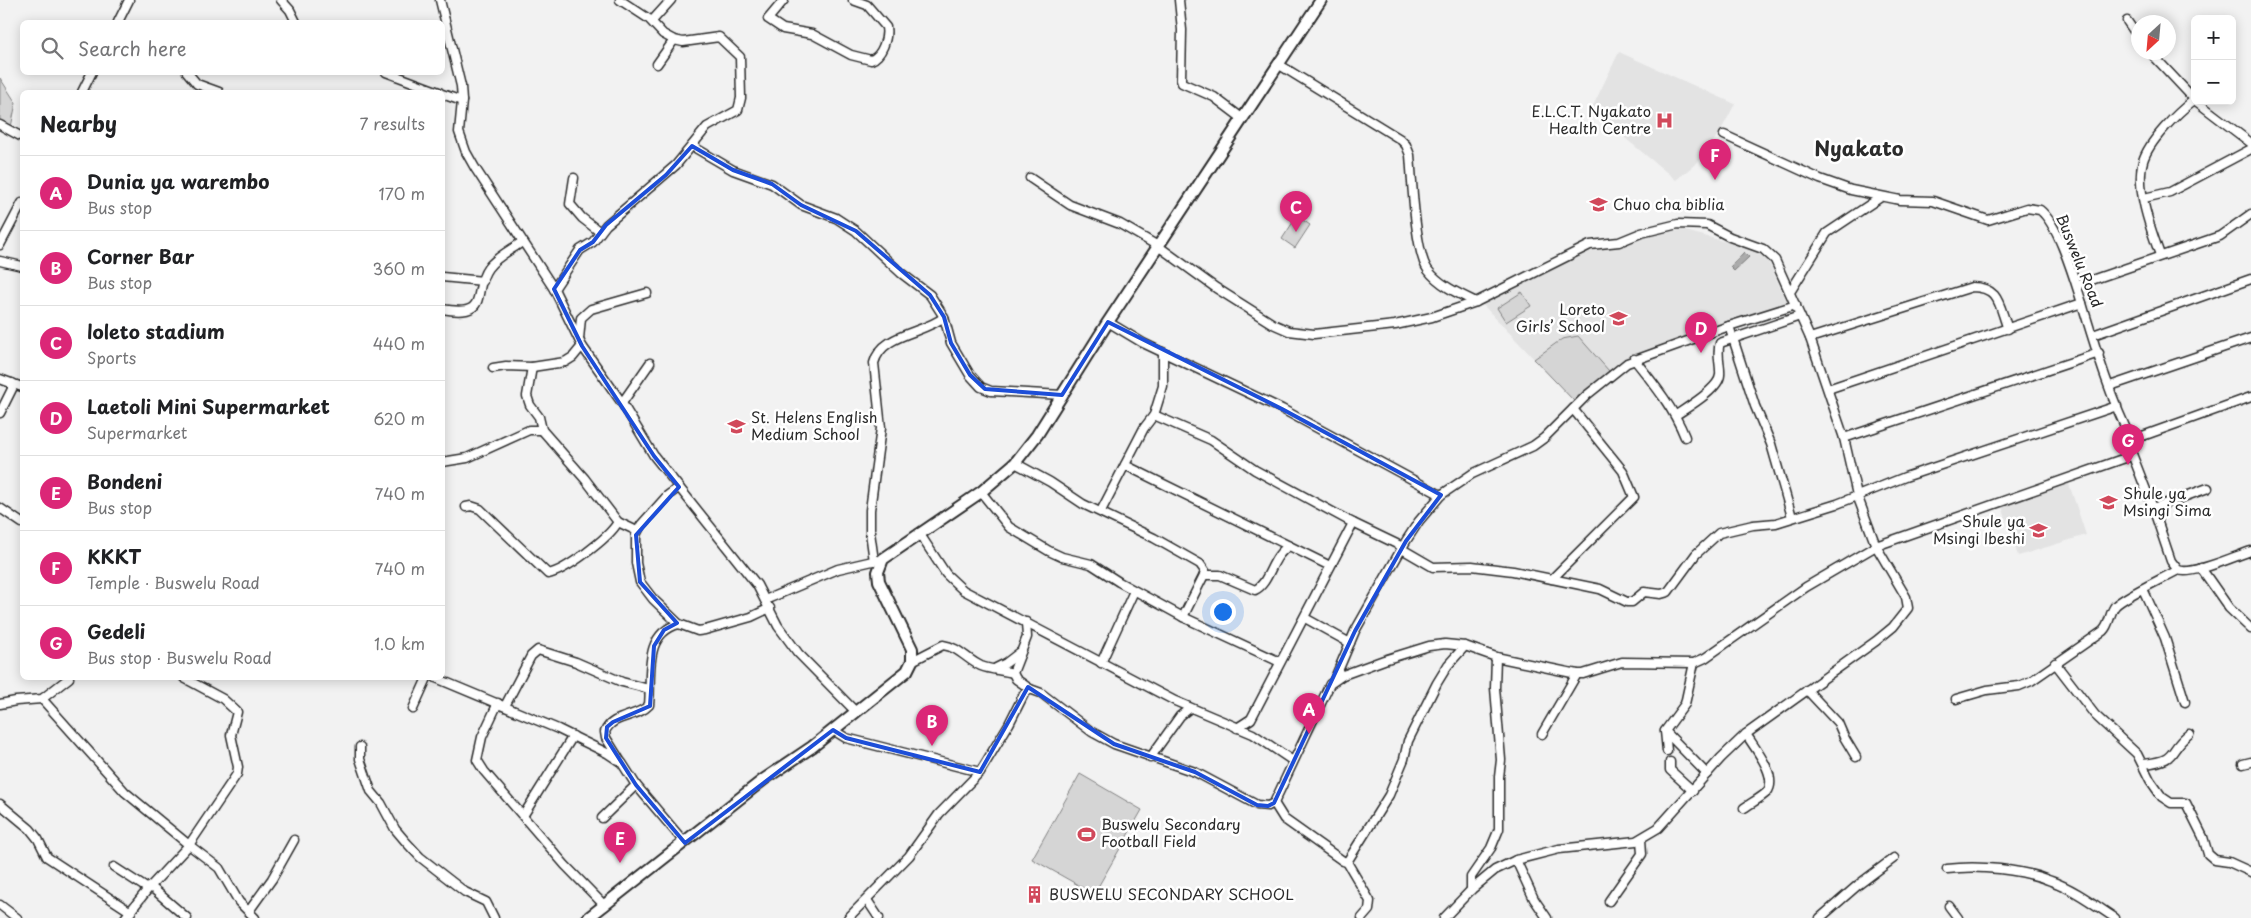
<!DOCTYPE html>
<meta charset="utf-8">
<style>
:root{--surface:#fff;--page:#f6f6f6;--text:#202124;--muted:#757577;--line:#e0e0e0;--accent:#db2777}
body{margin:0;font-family:"Playpen Sans",sans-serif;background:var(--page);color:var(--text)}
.controls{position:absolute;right:15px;top:15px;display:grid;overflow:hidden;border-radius:8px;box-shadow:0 2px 12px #0003}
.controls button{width:45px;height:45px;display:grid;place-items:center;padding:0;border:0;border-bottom:1px solid var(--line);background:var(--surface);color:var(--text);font:25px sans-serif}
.compass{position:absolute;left:2131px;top:15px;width:45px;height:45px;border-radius:50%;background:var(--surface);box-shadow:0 2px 12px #0003;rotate:206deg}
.you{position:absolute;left:1222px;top:611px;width:18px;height:18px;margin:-12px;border:4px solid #fff;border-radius:50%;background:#1a73e8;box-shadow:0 0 0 8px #1a73e833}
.badge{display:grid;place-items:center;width:32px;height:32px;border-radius:50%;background:var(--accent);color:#fff;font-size:16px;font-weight:700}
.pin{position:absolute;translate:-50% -41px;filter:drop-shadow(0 1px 2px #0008)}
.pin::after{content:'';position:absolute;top:26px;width:18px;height:15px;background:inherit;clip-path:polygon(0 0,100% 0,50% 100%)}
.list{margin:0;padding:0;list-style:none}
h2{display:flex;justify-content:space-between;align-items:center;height:65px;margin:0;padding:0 20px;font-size:21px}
h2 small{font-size:16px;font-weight:400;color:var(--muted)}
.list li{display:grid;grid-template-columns:32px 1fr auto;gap:15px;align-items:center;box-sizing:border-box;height:75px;padding:0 20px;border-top:1px solid var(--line)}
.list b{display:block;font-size:19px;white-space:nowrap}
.list p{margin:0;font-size:16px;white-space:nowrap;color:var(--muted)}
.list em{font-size:16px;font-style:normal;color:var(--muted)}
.icon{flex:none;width:28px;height:28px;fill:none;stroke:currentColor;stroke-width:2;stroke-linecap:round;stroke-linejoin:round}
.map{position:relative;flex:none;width:2251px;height:918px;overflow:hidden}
.search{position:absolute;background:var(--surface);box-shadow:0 2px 12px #0003;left:20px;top:20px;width:425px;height:55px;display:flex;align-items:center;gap:12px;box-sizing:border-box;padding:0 18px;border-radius:8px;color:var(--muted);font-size:19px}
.panel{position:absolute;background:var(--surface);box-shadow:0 2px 12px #0003;left:20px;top:90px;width:425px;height:590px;border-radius:8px}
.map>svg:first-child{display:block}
.built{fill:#e3e3e3}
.green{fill:#d5d5d5;stroke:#808080}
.water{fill:#ababab;stroke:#787878}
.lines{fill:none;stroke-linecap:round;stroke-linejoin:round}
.minor-casing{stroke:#2b2b2b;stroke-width:11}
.major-casing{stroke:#2b2b2b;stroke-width:14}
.minor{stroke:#fff;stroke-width:8}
.major{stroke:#fff;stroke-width:10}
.marked{fill:none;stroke:#1d4ed8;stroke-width:4;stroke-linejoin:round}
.labels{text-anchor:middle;stroke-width:5;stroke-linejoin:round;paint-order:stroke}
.poi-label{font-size:15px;fill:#2b2b2b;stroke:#fff;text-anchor:start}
.street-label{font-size:15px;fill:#2b2b2b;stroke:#fff}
.district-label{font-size:20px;font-weight:bold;fill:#2b2b2b;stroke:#fff}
</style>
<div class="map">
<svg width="2251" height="918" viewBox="0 0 2251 918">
<rect width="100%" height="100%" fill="#f2f2f2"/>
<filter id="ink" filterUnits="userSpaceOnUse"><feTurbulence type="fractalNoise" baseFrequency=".02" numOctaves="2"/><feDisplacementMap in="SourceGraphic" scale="10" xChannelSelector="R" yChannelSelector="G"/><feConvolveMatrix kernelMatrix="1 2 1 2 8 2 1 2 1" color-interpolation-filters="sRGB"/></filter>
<g filter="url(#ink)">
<!-- built -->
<g class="built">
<polygon points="1619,52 1735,104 1720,132 1699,161 1676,180 1591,110"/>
<polygon points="1682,230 1764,252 1788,304 1624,358 1574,401 1482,304 1584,253 1628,243 1664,231"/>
<polygon points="2068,481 2086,535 2018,556 2001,503"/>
</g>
<!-- green -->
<g class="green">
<polygon points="0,78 16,103 11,127 0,120"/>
<polygon points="1297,216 1310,225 1295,248 1282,239"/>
<polygon points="1522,292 1531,306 1506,322 1497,308"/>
<polygon points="1578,336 1609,371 1574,401 1534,359 1562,339"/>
<polygon points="1080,774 1142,810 1094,894 1032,859"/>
</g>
<!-- water -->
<polygon class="water" points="1744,252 1749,257 1734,271 1730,267"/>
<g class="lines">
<defs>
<g id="minor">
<polyline points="281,0 290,10 296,22"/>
<polyline points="440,0 461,86 462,101 459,132 466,152 475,168 554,289 582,346 622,403 654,456 757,585 778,626 798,653 855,711"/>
<path d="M784 0 768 19 783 29 812 34 851 55 871 60C882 56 888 38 886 27L867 5 853 0"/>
<polyline points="1179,0 1182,30 1181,80 1182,83 1214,97 1243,119"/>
<polyline points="652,21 671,0"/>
<polyline points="2127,21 2138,37"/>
<polyline points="118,22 129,0"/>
<polyline points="2150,52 2195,100"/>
<polyline points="657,64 674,40"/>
<path d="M1278 64 1400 139 1406 145 1410 155C1412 178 1415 253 1428 270 1439 285 1459 294 1476 302"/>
<polyline points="187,72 197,84 219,92"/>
<polyline points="386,72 439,92"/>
<polyline points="82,92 92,72"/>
<polyline points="442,94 462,101"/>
<polyline points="2196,101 2251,143"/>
<polyline points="0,125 22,137"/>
<path d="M1724 135 1820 179 1851 190 1900 200 1933 201 1988 220 2027 208 2040 210C2058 224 2074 278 2081 300 2095 346 2110 398 2132 441"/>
<polyline points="692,146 733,170 772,184 801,205 836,218 856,231 901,273 930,295 944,317 951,343 970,375 981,387 991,391 1062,395"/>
<polyline points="574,178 570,204 582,218 600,232"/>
<polyline points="1030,178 1070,205 1120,224 1158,246 1216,288 1273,324 1289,331 1314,334 1395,325 1432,317 1476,302 1590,245 1619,242 1641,233 1678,224 1707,225 1730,237 1763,249 1775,260 1810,338 1844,438 1857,495 1876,546 1906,597 1908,608 1893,627 1876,641 1746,734 1721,758 1658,828 1636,841 1559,849 1516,860 1495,870 1471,890 1444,918"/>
<polyline points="2144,198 2170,192 2251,149"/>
<polyline points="0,245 22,203"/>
<path d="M2160 255C2151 230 2135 188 2143 161 2149 141 2177 113 2194 100"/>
<polyline points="0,261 22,266"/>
<polyline points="442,277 483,281"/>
<polyline points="2077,285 2220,236 2251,214"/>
<polyline points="554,289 580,250 593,242 606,225 676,165 707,127 738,110 741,98 740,57 719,37 683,42 674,40 663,34 649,19 620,0"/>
<polyline points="1790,292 1827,233 1881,197"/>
<path d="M442 309C492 318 471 291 488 268 496 257 511 250 522 242"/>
<polyline points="1108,322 1143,343 1282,409 1441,495"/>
<polyline points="1729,326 1755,406 1771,444 1792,517"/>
<polyline points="2093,335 2251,279"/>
<path d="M1810 338 1972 287C2000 287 1999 306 2008 329"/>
<polyline points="579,339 581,318 591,309 647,293"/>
<path d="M1634 359C1654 384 1673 407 1685 437"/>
<polyline points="493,368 506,366 532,367 565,362 573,357 582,346"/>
<polyline points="0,379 22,387"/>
<polyline points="2110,386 2251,338"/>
<polyline points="1828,389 2082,303"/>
<polyline points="622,403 650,363"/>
<polyline points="0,413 12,389 12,383"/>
<polyline points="1154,415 1211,440 1255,470 1353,523 1403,547"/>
<path d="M1676 415C1688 407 1719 389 1720 375 1721 365 1716 353 1720 343L1800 316"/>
<polyline points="1844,438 2099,353"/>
<path d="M2132 454 2153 508 2171 561 2178 570C2192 576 2235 556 2251 551"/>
<polyline points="442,462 467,458 529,430 542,430"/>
<polyline points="1015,463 1050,482 1083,504 1154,538 1200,564 1205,571 1204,575 1183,617"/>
<polyline points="1125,465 1330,566"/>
<polyline points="981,492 1009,527 1049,551 1062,557 1091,564 1119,582 1183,617 1280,662"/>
<path d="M466 507 471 506 480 509 548 574C565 571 609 538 618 522L585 479 542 430 539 417 530 405 527 396 532 367"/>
<polyline points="0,508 22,523"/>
<polyline points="2153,508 2208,488"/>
<polyline points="1101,511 1144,428 1154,415 1163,386 1163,352"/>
<polyline points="618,522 637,531"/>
<polyline points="919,533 946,574 963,590 1175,701 1253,734 1293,761"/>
<polyline points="1402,549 1433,567 1472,566 1513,571 1600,589 1627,602 1632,602 1644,592 1661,594 1668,592 1696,554 1719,533 1753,525 1776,523 1837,504 1905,477 2117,406"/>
<path d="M874 561 870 532V510L881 428 874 363C882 333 923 334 944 317"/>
<polyline points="2201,568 2229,608 2251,629"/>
<path d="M1204 575H1220L1255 590C1270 583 1271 556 1289 546"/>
<polyline points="1552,579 1634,497 1623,471 1573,409"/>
<polyline points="2143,589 2165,638 2185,702"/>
<polyline points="765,600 838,569 877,560"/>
<polyline points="1305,618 1350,643"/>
<polyline points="1026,622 1027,637 1013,673 1016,679 1030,689"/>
<polyline points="679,624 653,599 640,582 636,563 636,535 641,525 667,496 679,487"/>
<path d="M912 661 943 645C959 647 967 660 981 666 991 670 1003 670 1013 673"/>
<polyline points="1101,663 1134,591"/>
<polyline points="2055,663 2095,715 2137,754 2150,780 2162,797 2171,803 2186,803 2203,837 2208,854 2215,860 2229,862 2251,872"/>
<polyline points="996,668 1006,663 1019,653"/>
<polyline points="436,678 558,729 607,753 622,763 636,785 685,843"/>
<polyline points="1335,678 1355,631 1406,541 1419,521 1441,495 1472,474 1533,446 1544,438 1587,395 1627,363 1729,326 1796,305"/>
<polyline points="1807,690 1838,723 1844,737 1856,757"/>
<polyline points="42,699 125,792 189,845 219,868 239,902 255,918"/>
<path d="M1956 699 1987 690 2019 686 2031 681 2103 631C2110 624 2109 614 2115 606 2123 597 2164 578 2178 570"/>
<polyline points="498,703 482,737 477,760 484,771 565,865 605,906"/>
<polyline points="0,704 16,701 42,699 69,678"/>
<polyline points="505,706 531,656 538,650 576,662 622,682 649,689"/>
<polyline points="413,709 427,678"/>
<polyline points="1237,728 1251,719 1353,523"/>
<polyline points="833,730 846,738 980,772"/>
<polyline points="1665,731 1707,774"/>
<polyline points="1542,734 1577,674"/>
<polyline points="360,747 360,759 371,791 381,803 395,829 406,842 420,857 465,892 486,902 494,918"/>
<polyline points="1667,751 1665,731 1685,704 1694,663"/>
<polyline points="1150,758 1180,716 1190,708"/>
<path d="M621 762 606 738 605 732C612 714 637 718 649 705 652 676 642 634 679 624L698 631 705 630 751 617 770 608"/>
<polyline points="1670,762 1670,770 1693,791"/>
<path d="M2144 764C2180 760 2166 752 2189 734"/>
<polyline points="2243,764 2251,762"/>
<polyline points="1274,803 1284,819 1343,861 1347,862 1389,795 1404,759 1408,741 1437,683 1448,665 1465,646"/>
<polyline points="0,804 30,829 38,839 47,857 131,912"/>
<path d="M1744 808C1751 803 1761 798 1767 792 1779 777 1754 747 1746 734"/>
<polyline points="523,816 573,736"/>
<polyline points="602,818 636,785"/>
<polyline points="1516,860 1534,899 1547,918"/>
<polyline points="1347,862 1370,901 1369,910 1362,918"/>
<polyline points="114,867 148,889"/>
<path d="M1947 869C1978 865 2022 869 2051 881 2074 889 2095 905 2115 918"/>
<polyline points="150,886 187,918"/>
<polyline points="1471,890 1471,877 1491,848 1499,829 1499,777 1501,760 1495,688 1496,657"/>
<polyline points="867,900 879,918"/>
<polyline points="1609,901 1642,854 1641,839"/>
<polyline points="0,905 17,918"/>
<polyline points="1949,906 1958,918"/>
<polyline points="249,911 272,879 294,840"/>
<polyline points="125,918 148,889 189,845 237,774 238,767 231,735 237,712 223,699 184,678"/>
<polyline points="848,918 909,856 939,814 980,772 1009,724 1024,694 1030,689 1041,693 1092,732 1114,744 1195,772 1257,805 1268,806 1274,803 1330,684 1343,675 1384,660 1429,646 1445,644 1465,646 1496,657 1577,674 1583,674 1622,662 1694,663 1705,658 1806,587 1876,546 2128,457 2132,454 2132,441 2137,438 2251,397"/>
<polyline points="1820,918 1858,885 1894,858"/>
</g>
<polyline id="major" points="588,918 763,780 812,747 907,671 912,661 912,649 879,581 878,572 883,559 981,492 1015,463 1037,435 1108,322 1321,0"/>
</defs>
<!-- minor casing -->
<use href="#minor" class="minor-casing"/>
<!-- major casing -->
<use href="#major" class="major-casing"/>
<!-- minor -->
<use href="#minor" class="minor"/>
<!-- major -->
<use href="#major" class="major"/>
</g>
</g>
<!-- marked area -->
<path class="marked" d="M692 146 733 170 772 184 801 205 856 231 930 295 944 317 951 343 970 375 985 389 1062 395 1108 322 1282 409 1441 495 1406 541 1355 631 1274 803 1268 806 1257 805 1195 772 1114 744 1028 687 980 772 846 738 833 730 685 843 636 785 606 738 607 727 613 722 650 706 654 646 664 630 677 623 640 582 636 535 679 487 654 456 582 346 554 289 580 250 593 242 606 225 666 175Z"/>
<!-- icons -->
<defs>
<symbol id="hospital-bare" viewBox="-9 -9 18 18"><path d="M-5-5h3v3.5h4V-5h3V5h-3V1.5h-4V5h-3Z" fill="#d1495b" stroke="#fff" stroke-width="2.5" paint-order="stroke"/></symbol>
<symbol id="university-bare" viewBox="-9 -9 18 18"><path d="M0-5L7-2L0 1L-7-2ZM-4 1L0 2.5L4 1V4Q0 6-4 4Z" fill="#d1495b" stroke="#fff" stroke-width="2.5" paint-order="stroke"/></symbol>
<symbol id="school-bare" viewBox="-9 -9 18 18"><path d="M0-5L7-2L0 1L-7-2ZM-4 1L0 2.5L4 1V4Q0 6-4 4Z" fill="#d1495b" stroke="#fff" stroke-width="2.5" paint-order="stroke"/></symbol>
<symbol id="stadium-bare" viewBox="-9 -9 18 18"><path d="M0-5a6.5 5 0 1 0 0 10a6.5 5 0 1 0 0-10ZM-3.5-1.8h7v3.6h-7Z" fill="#d1495b" stroke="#fff" stroke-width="2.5" paint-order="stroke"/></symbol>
<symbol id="building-bare" viewBox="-9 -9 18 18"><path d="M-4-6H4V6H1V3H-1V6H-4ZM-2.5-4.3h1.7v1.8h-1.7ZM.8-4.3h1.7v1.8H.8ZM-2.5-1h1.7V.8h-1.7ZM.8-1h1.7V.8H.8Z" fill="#d1495b" stroke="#fff" stroke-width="2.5" paint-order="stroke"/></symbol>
</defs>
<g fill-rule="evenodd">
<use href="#hospital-bare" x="1652" y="108" width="25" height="25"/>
<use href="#university-bare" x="1586" y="192" width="25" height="25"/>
<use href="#school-bare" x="1606" y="306" width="25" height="25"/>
<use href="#school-bare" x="724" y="414" width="25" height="25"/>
<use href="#school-bare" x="2096" y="490" width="25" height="25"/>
<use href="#school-bare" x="2026" y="518" width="25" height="25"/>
<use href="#stadium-bare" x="1074" y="822" width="25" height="25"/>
<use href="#building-bare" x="1022" y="882" width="25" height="25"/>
</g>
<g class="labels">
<!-- poi labels -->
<g class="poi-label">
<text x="1651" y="117" text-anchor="end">E.L.C.T. Nyakato<tspan x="1651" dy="17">Health Centre</tspan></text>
<text x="1613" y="210">Chuo cha biblia</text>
<text x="1605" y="315" text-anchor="end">Loreto<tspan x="1605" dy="17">Girls’ School</tspan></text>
<text x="751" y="423">St. Helens English<tspan x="751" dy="17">Medium School</tspan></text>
<text x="2123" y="499">Shule ya<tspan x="2123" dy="17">Msingi Sima</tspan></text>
<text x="2025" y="527" text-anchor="end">Shule ya<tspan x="2025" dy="17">Msingi Ibeshi</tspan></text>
<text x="1101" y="830">Buswelu Secondary<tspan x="1101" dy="17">Football Field</tspan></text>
<text x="1049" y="900">BUSWELU SECONDARY SCHOOL</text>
</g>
<!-- street labels -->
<g class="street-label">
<text transform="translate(2079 261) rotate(68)" y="5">Buswelu Road</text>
</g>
<!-- district labels -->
<g class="district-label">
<text x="1859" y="156">Nyakato</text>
</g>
</g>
</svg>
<div class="controls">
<button>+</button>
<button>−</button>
</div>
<svg class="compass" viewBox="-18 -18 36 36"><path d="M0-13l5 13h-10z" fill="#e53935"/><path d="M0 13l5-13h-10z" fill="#757577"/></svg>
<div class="you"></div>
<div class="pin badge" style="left:1309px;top:734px">A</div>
<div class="pin badge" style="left:932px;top:746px">B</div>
<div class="pin badge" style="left:1296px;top:232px">C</div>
<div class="pin badge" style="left:1701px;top:353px">D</div>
<div class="pin badge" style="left:620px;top:863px">E</div>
<div class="pin badge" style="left:1715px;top:180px">F</div>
<div class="pin badge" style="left:2128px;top:465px">G</div>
<div class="search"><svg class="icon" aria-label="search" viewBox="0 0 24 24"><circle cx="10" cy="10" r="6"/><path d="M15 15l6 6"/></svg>Search here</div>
<section class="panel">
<h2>Nearby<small>7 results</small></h2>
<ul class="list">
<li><span class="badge">A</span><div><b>Dunia ya warembo</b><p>Bus stop</p></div><em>170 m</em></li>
<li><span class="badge">B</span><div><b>Corner Bar</b><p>Bus stop</p></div><em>360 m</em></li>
<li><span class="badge">C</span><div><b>loleto stadium</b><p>Sports</p></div><em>440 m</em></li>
<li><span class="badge">D</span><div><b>Laetoli Mini Supermarket</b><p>Supermarket</p></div><em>620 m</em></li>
<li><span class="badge">E</span><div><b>Bondeni</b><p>Bus stop</p></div><em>740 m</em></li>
<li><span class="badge">F</span><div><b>KKKT</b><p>Temple · Buswelu Road</p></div><em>740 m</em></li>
<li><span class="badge">G</span><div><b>Gedeli</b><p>Bus stop · Buswelu Road</p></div><em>1.0 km</em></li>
</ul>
</section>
</div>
